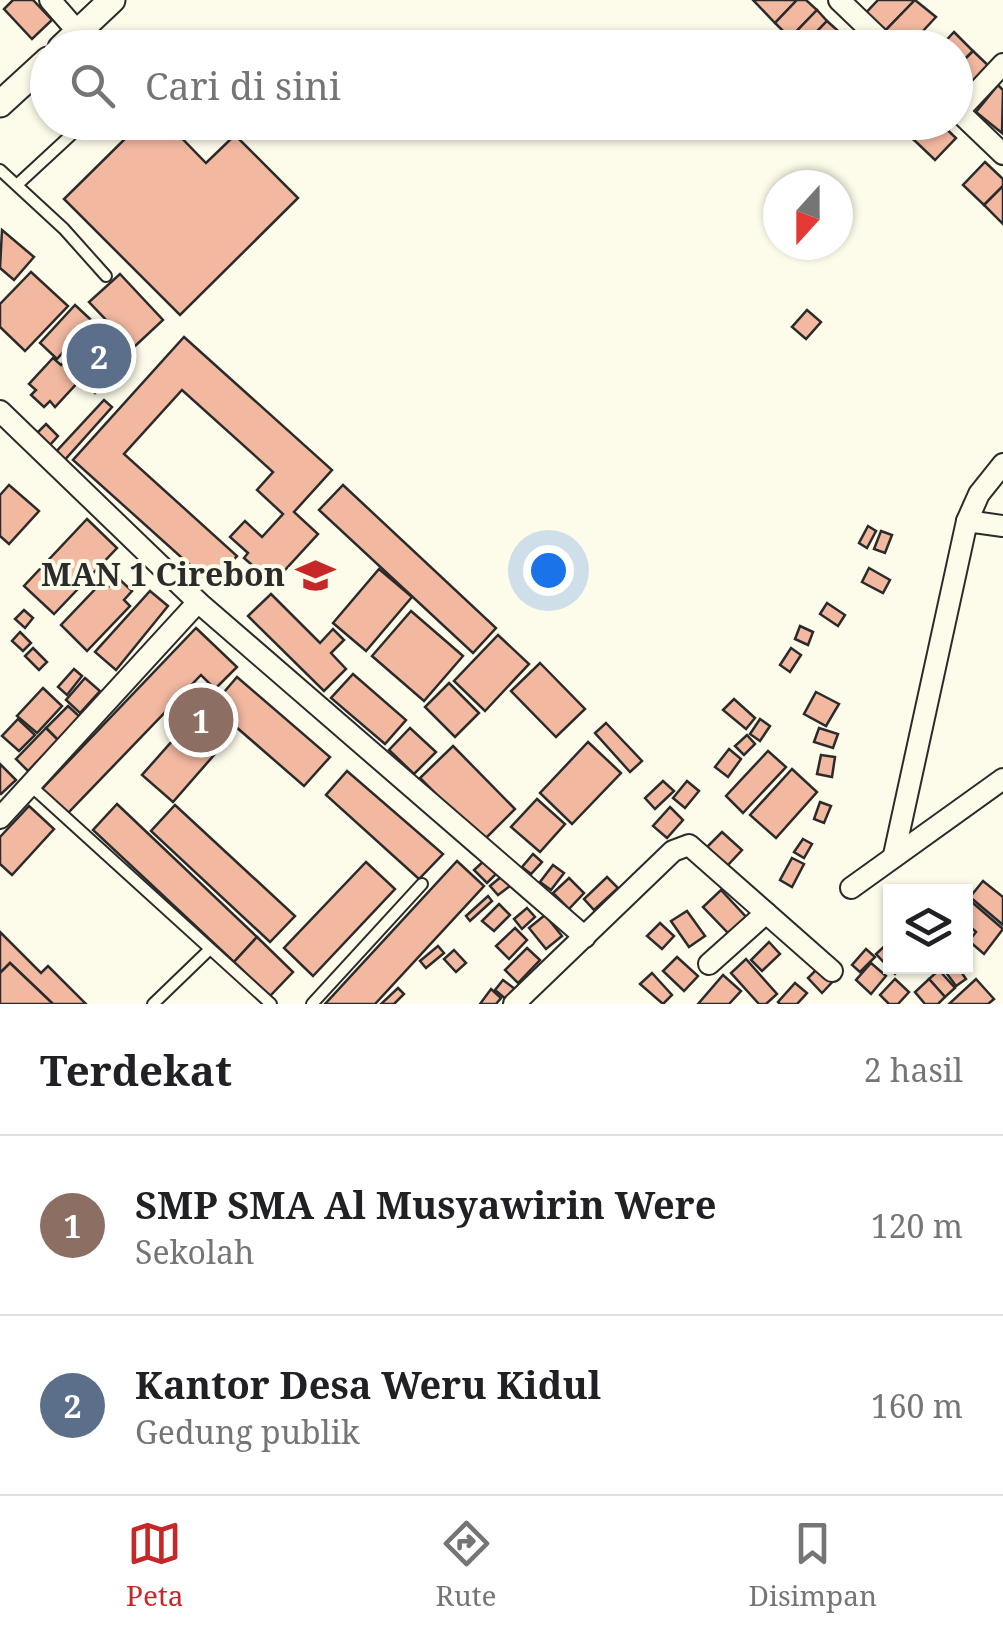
<!DOCTYPE html>
<html lang="id">
<style>
:root{--surface:#fff;--page:#f6f6f6;--text:#202124;--muted:#757577;--line:#e0e0e0;--accent:#c62828}
body{margin:0;font-family:"Noto Serif",serif;background:var(--page);color:var(--text)}
.controls{position:absolute;right:30px;bottom:30px;display:grid;overflow:hidden;border-radius:0px;box-shadow:0 2px 8px #0004}
.controls button{width:90px;height:90px;display:grid;place-items:center;padding:0;border:0;border-bottom:2px solid var(--line);background:var(--surface);color:var(--text);font:50px sans-serif}
.compass{position:absolute;left:763px;top:170px;width:90px;height:90px;border-radius:50%;background:var(--surface);box-shadow:0 2px 8px #0004;rotate:201deg}
.you{position:absolute;left:548px;top:570px;width:35px;height:35px;margin:-25px;border:8px solid #fff;border-radius:50%;background:#1a73e8;box-shadow:0 0 0 15px #1a73e833}
.badge{display:grid;place-items:center;width:65px;height:65px;border-radius:50%;background:var(--accent);color:#fff;font-size:32px;font-weight:700}
.pin{position:absolute;translate:-50% -50%;border:5px solid #fff;box-shadow:0 2px 10px #0006}
.list{margin:0;padding:0;list-style:none}
h2{display:flex;justify-content:space-between;align-items:center;height:130px;margin:0;padding:0 40px;font-size:42px}
h2 small{font-size:32px;font-weight:400;color:var(--muted)}
.list li{display:grid;grid-template-columns:65px 1fr auto;gap:30px;align-items:center;box-sizing:border-box;height:180px;padding:0 40px;border-top:2px solid var(--line)}
.list b{display:block;font-size:38px;white-space:nowrap}
.list p{margin:0;font-size:32px;white-space:nowrap;color:var(--muted)}
.list em{font-size:32px;font-style:normal;color:var(--muted)}
.icon{flex:none;width:55px;height:55px;fill:none;stroke:currentColor;stroke-width:2;stroke-linecap:round;stroke-linejoin:round}
.map{position:relative;flex:none;width:1003px;height:1004px;overflow:hidden}
.search{position:absolute;background:var(--surface);box-shadow:0 2px 8px #0004;left:30px;right:30px;top:30px;height:110px;display:flex;align-items:center;gap:25px;box-sizing:border-box;padding:0 35px;border-radius:55px;color:var(--muted);font-size:38px}
.sheet{height:490px;background:var(--surface)}
nav{display:flex;justify-content:space-around;align-items:center;box-sizing:border-box;height:140px;border-top:2px solid var(--line);background:var(--surface);font-size:28px;color:var(--muted)}
nav a{display:grid;justify-items:center;gap:5px}
nav .on{color:var(--accent)}
.map>svg:first-child{display:block}
.building{fill:#f2b8a0;stroke:#2b2b2b;stroke-width:2.5}
.lines{fill:none;stroke-linecap:round;stroke-linejoin:round}
.service-casing{stroke:#2b2b2b;stroke-width:14}
.minor-casing{stroke:#2b2b2b;stroke-width:24}
.tertiary-casing{stroke:#2b2b2b;stroke-width:29}
.service{stroke:#fdfbea;stroke-width:10}
.minor{stroke:#fdfbea;stroke-width:20}
.tertiary{stroke:#fdfbea;stroke-width:25}
.labels{text-anchor:middle;stroke-width:8;stroke-linejoin:round;paint-order:stroke}
.poi-label{font-size:32px;font-weight:bold;fill:#2b2b2b;stroke:#fdfbea;text-anchor:end}
</style>
<div class="map">
<svg width="1003" height="1004" viewBox="0 0 1003 1004">
<rect width="100%" height="100%" fill="#fdfbea"/>
<!-- building -->
<g class="building">
<polygon points="13,0 33,0 52,20 32,39 4,9"/>
<polygon points="753,0 797,0 775,23"/>
<polygon points="797,0 806,0 817,10 790,38 775,23"/>
<polygon points="878,0 915,0 881,35 862,17"/>
<polygon points="915,0 936,17 907,48 894,48 881,35"/>
<polygon points="817,10 827,21 801,48 790,38"/>
<polygon points="827,21 846,38 837,48 801,48"/>
<polygon points="954,32 973,51 956,68 956,48 939,48"/>
<polygon points="973,51 992,69 959,103 956,68"/>
<polygon points="998,85 1003,90 1002,133 976,112"/>
<polygon points="142,122 166,122 206,163 235,135 298,198 180,315 64,199"/>
<polygon points="896,122 931,122 914,140"/>
<polygon points="931,122 939,122 956,138 935,160 914,140"/>
<polygon points="985,162 1003,179 1003,186 984,205 963,185"/>
<polygon points="1003,186 1003,224 984,205"/>
<polygon points="2,230 34,257 14,280 0,268"/>
<polygon points="31,272 68,306 25,351 0,327 0,304"/>
<polygon points="120,274 163,320 133,348 89,302"/>
<polygon points="75,305 130,356 95,393 79,378 93,363 86,357 71,373 79,381 55,407 50,401 44,407 31,395 36,390 29,384 53,358 61,365 78,347 72,342 57,359 40,343"/>
<polygon points="807,310 821,322 806,339 792,327"/>
<polygon points="184,337 332,470 294,512 318,534 273,583 244,558 248,553 230,537 245,521 262,537 283,514 257,490 273,472 182,390 124,454 237,556 211,584 73,460"/>
<polygon points="104,400 112,407 62,463 53,455"/>
<polygon points="46,424 58,436 49,446 36,434"/>
<polygon points="9,485 39,511 9,544 0,536 0,495"/>
<polygon points="343,485 496,628 473,653 319,510"/>
<polygon points="87,519 117,548 54,614 24,586"/>
<polygon points="868,526 876,531 867,548 859,543"/>
<polygon points="881,531 892,535 885,553 874,549"/>
<polygon points="869,568 890,580 883,593 862,582"/>
<polygon points="379,569 412,597 366,651 333,623"/>
<polygon points="117,577 132,591 124,600 130,606 87,651 61,625 104,580 109,586"/>
<polygon points="150,591 168,606 116,670 95,652"/>
<polygon points="271,594 320,643 333,629 344,640 331,653 346,669 324,691 248,616"/>
<polygon points="827,603 845,615 838,626 820,614"/>
<polygon points="24,610 33,618 25,628 15,619"/>
<polygon points="411,611 463,656 424,701 372,656"/>
<polygon points="800,626 813,632 808,645 795,639"/>
<polygon points="196,628 237,667 215,689 201,675 68,813 42,789"/>
<polygon points="20,632 31,643 23,651 12,641"/>
<polygon points="498,635 529,664 485,711 454,681"/>
<polygon points="33,648 47,662 39,670 25,656"/>
<polygon points="791,648 801,655 790,672 780,665"/>
<polygon points="540,663 585,709 556,737 511,691"/>
<polygon points="74,669 82,676 67,695 58,687"/>
<polygon points="353,674 406,720 385,744 331,698"/>
<polygon points="237,677 330,757 304,786 212,706"/>
<polygon points="85,678 100,691 80,713 66,700"/>
<polygon points="449,683 479,713 455,737 425,707"/>
<polygon points="43,688 62,706 37,733 17,716"/>
<polygon points="816,692 839,704 826,726 804,714"/>
<polygon points="734,699 755,718 746,729 723,710"/>
<polygon points="204,705 235,731 173,802 142,775"/>
<polygon points="68,706 80,717 58,740 46,728"/>
<polygon points="18,719 35,735 19,751 2,736"/>
<polygon points="760,719 770,726 760,741 750,734"/>
<polygon points="606,723 642,761 630,772 595,733"/>
<polygon points="46,728 58,740 28,771 16,759"/>
<polygon points="410,728 436,752 414,774 389,750"/>
<polygon points="819,728 838,734 833,748 814,742"/>
<polygon points="747,735 755,744 744,755 735,746"/>
<polygon points="588,742 621,773 572,824 540,793"/>
<polygon points="453,746 515,809 483,841 420,778"/>
<polygon points="729,749 741,759 728,777 715,767"/>
<polygon points="768,751 786,767 743,813 726,796"/>
<polygon points="821,755 835,757 832,777 817,774"/>
<polygon points="0,764 16,780 1,794 0,793"/>
<polygon points="792,769 817,792 776,838 750,815"/>
<polygon points="347,771 443,854 419,879 326,795"/>
<polygon points="663,781 674,791 655,809 645,798"/>
<polygon points="687,781 699,791 685,808 673,798"/>
<polygon points="537,799 565,824 540,852 511,827"/>
<polygon points="820,802 831,806 824,823 814,819"/>
<polygon points="117,804 257,937 234,962 93,830"/>
<polygon points="175,805 295,916 270,942 151,831"/>
<polygon points="29,806 54,829 12,875 0,864 0,837"/>
<polygon points="670,807 683,820 667,838 653,826"/>
<polygon points="722,832 742,850 727,866 707,847"/>
<polygon points="803,839 812,844 804,858 794,852"/>
<polygon points="533,854 542,862 531,874 522,867"/>
<polygon points="487,858 499,871 487,883 474,870"/>
<polygon points="792,858 804,864 792,887 780,880"/>
<polygon points="457,861 484,886 375,1004 325,1004"/>
<polygon points="366,862 395,889 313,976 284,948"/>
<polygon points="553,865 564,873 551,890 540,882"/>
<polygon points="502,876 510,886 498,895 490,886"/>
<polygon points="607,877 618,888 594,910 584,899"/>
<polygon points="569,878 584,893 569,909 553,893"/>
<polygon points="983,881 1003,897 1003,925 970,897"/>
<polygon points="721,890 748,919 730,935 703,907"/>
<polygon points="488,896 492,901 470,921 466,916"/>
<polygon points="966,897 1003,929 984,954 969,941 976,932 966,923"/>
<polygon points="499,904 510,915 494,931 482,921"/>
<polygon points="527,908 535,917 522,929 514,919"/>
<polygon points="687,911 705,936 689,947 671,921"/>
<polygon points="545,915 562,936 546,949 529,928"/>
<polygon points="660,923 674,936 662,949 647,936"/>
<polygon points="515,928 527,940 509,959 496,946"/>
<polygon points="0,932 41,973 48,966 86,1004 53,1004 10,963 0,973"/>
<polygon points="257,937 293,972 270,996 234,962"/>
<polygon points="769,942 780,954 762,971 751,960"/>
<polygon points="889,942 890,966 902,966 895,974 876,954"/>
<polygon points="438,946 444,953 426,968 420,961"/>
<polygon points="527,948 540,960 518,983 505,970"/>
<polygon points="866,949 875,957 860,972 852,965"/>
<polygon points="454,950 466,963 456,972 444,959"/>
<polygon points="677,957 698,976 684,991 663,971"/>
<polygon points="746,959 777,994 766,1004 759,1004 731,973"/>
<polygon points="10,963 53,1004 0,1004 0,973"/>
<polygon points="871,963 886,976 871,994 856,980"/>
<polygon points="822,964 836,978 822,993 808,978"/>
<polygon points="952,966 957,966 966,979 956,986 945,971"/>
<polygon points="939,970 955,988 945,997 929,979"/>
<polygon points="652,973 672,995 663,1004 640,984"/>
<polygon points="723,975 741,991 729,1004 698,1004"/>
<polygon points="895,979 909,992 898,1004 889,1004 880,995"/>
<polygon points="929,979 945,997 938,1004 925,1004 915,992"/>
<polygon points="976,979 994,999 988,1004 949,1004"/>
<polygon points="503,980 515,989 507,1000 495,990"/>
<polygon points="795,983 807,993 797,1004 780,1004 778,1002"/>
<polygon points="398,988 404,994 394,1004 381,1004"/>
<polygon points="491,989 501,998 496,1004 480,1004"/>
</g>
<g class="lines">
<defs>
<g id="service">
<polyline points="0,170 64,229 106,276"/>
<polyline points="19,183 85,122"/>
<polyline points="31,786 271,1004"/>
<polyline points="153,1004 209,950"/>
<polyline points="312,1004 422,884"/>
</g>
<g id="minor">
<polyline points="50,0 78,32"/>
<polyline points="839,0 889,48"/>
<polyline points="956,109 1003,154"/>
<polyline points="958,112 1003,64"/>
<polyline points="0,411 198,602 585,937"/>
<polyline points="967,521 979,494 1003,464"/>
<polyline points="0,818 198,602"/>
<polyline points="894,855 967,521 1003,526"/>
<polyline points="851,888 1003,779"/>
<polyline points="709,964 766,913"/>
<polyline points="514,1004 673,851 689,845 832,971"/>
</g>
<g id="tertiary">
<polyline points="61,48 112,0"/>
<polyline points="0,104 48,60"/>
</g>
</defs>
<!-- service casing -->
<use href="#service" class="service-casing"/>
<!-- minor casing -->
<use href="#minor" class="minor-casing"/>
<!-- tertiary casing -->
<use href="#tertiary" class="tertiary-casing"/>
<!-- service -->
<use href="#service" class="service"/>
<!-- minor -->
<use href="#minor" class="minor"/>
<!-- tertiary -->
<use href="#tertiary" class="tertiary"/>
</g>
<!-- icons -->
<defs>
<symbol id="school-bare" viewBox="-9 -9 18 18"><path d="M0-5L7-2L0 1L-7-2ZM-4 1L0 2.5L4 1V4Q0 6-4 4Z" fill="#c62828" stroke="#fdfbea" stroke-width="2.5" paint-order="stroke"/></symbol>
</defs>
<g fill-rule="evenodd">
<use href="#school-bare" x="288" y="548" width="55" height="55"/>
</g>
<g class="labels">
<!-- poi labels -->
<g class="poi-label">
<text x="285" y="586">MAN 1 Cirebon</text>
</g>
</g>
</svg>
<div class="controls">
<button><svg class="icon" aria-label="layers" viewBox="0 0 24 24"><path d="M12 4l9 5-9 5-9-5zM3 14l9 5 9-5"/></svg></button>
</div>
<svg class="compass" viewBox="-18 -18 36 36"><path d="M0-13l5 13h-10z" fill="#e53935"/><path d="M0 13l5-13h-10z" fill="#757577"/></svg>
<div class="you"></div>
<div class="pin badge" style="left:201px;top:720px;background:#8d6e63">1</div>
<div class="pin badge" style="left:99px;top:356px;background:#5c6f8a">2</div>
<div class="search"><svg class="icon" aria-label="search" viewBox="0 0 24 24"><circle cx="10" cy="10" r="6"/><path d="M15 15l6 6"/></svg>Cari di sini</div>
</div>
<section class="sheet">
<h2>Terdekat<small>2 hasil</small></h2>
<ul class="list">
<li><span class="badge" style="background:#8d6e63">1</span><div><b>SMP SMA Al Musyawirin Were</b><p>Sekolah</p></div><em>120 m</em></li>
<li><span class="badge" style="background:#5c6f8a">2</span><div><b>Kantor Desa Weru Kidul</b><p>Gedung publik</p></div><em>160 m</em></li>
</ul>
</section>
<nav>
<a class="on"><svg class="icon" aria-label="map" viewBox="0 0 24 24"><path d="M3 6l6-2 6 2 6-2v14l-6 2-6-2-6 2zM9 4v14M15 6v14"/></svg>Peta</a>
<a><svg class="icon" aria-label="directions" viewBox="0 0 24 24"><path d="M12 3l9 9-9 9-9-9zM9 14v-3h6M13 9l2 2-2 2"/></svg>Rute</a>
<a><svg class="icon" aria-label="saved" viewBox="0 0 24 24"><path d="M7 4h10v16l-5-4-5 4z"/></svg>Disimpan</a>
</nav>
